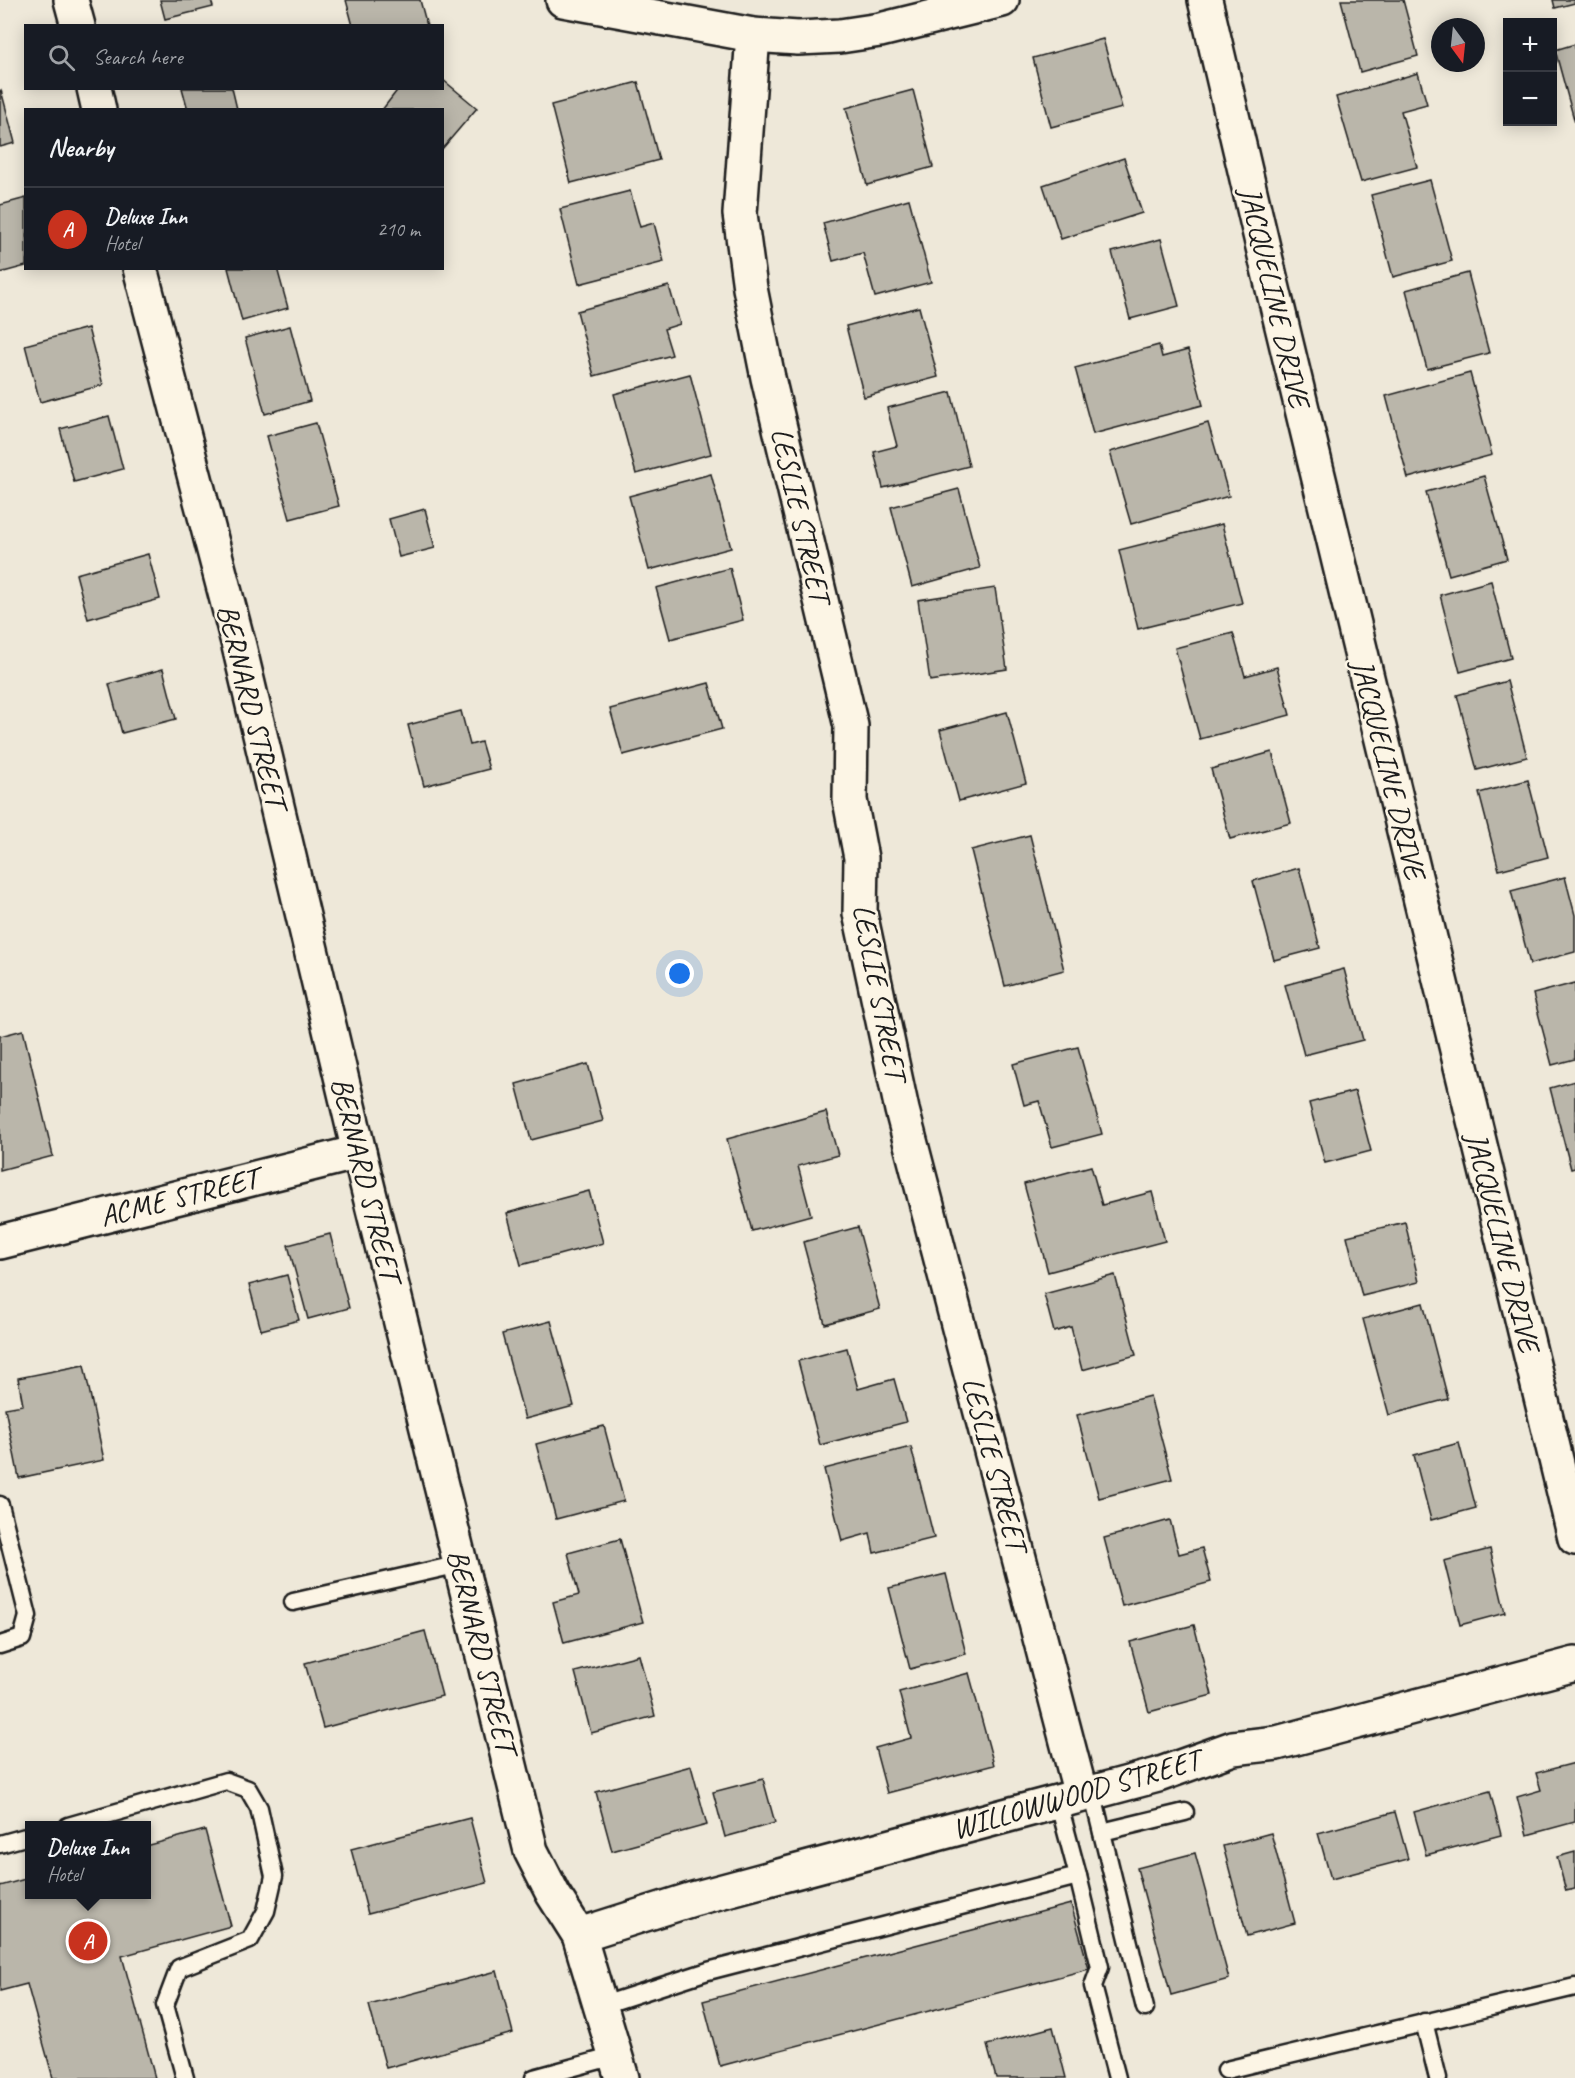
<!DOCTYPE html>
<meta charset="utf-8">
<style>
:root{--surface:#171b24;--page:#242831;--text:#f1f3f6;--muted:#9ea1a6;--line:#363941;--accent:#c8321e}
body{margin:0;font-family:Caveat,sans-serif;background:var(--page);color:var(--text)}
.controls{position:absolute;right:18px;top:18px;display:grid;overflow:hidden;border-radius:0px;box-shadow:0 3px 15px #0003}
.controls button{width:54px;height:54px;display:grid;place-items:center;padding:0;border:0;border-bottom:2px solid var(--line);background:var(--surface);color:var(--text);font:30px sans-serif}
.compass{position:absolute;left:1431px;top:18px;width:54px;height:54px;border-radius:50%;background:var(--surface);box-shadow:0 3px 15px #0003;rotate:165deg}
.you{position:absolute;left:680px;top:974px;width:21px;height:21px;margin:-15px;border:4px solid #fff;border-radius:50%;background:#1a73e8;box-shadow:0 0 0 9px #1a73e833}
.badge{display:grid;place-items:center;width:39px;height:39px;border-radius:50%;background:var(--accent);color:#fff;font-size:20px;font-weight:700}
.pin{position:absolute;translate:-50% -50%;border:3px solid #fff;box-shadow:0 2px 6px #0006}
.popup{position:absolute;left:25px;top:1821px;width:126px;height:78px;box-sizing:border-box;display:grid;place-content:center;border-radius:0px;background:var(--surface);filter:drop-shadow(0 2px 4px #0005);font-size:20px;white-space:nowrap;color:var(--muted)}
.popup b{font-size:22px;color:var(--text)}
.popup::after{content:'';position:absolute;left:50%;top:100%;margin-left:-12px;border:12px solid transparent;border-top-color:var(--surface)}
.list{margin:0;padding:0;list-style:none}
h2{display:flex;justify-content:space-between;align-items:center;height:78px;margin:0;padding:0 24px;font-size:26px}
h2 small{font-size:20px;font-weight:400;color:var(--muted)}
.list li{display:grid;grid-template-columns:39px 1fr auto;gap:18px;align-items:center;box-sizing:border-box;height:84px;padding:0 24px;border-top:2px solid var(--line)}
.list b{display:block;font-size:22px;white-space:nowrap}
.list p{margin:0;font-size:20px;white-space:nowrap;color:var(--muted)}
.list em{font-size:20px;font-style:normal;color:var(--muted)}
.icon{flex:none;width:33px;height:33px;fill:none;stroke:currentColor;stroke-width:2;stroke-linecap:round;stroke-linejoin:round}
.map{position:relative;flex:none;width:1575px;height:2078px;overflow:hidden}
.search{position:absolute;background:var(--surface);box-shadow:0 3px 15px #0003;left:24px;top:24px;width:420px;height:66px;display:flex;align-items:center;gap:15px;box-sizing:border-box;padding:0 21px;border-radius:0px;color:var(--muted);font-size:22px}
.panel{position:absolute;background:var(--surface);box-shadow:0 3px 15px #0003;left:24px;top:108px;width:420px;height:162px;border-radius:0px}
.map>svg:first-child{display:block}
.building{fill:#bab6aa;stroke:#1c1c1c;stroke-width:1.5}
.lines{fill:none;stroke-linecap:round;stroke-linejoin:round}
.lane-casing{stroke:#1c1c1c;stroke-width:21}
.street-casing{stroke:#1c1c1c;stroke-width:38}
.secondary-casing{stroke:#1c1c1c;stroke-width:38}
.lane{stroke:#fcf5e5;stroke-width:16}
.street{stroke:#fcf5e5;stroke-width:33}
.secondary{stroke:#fcf5e5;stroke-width:33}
.labels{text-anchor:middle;stroke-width:5;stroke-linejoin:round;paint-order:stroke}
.street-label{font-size:30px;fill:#1c1c1c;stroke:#fcf5e5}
</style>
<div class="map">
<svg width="1575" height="2078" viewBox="0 0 1575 2078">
<rect width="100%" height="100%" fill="#eee8d9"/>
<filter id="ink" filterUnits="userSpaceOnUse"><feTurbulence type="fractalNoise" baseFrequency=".0167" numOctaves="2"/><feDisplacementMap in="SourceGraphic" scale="12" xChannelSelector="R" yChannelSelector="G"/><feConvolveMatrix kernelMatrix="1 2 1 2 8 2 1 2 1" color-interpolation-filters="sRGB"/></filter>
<g filter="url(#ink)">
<!-- building -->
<g class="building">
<polygon points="160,0 211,0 213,7 165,19"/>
<polygon points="346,0 420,0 427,26 353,26"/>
<polygon points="1341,0 1403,0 1418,56 1360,72"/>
<polygon points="1553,0 1575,0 1575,3 1555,8"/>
<polygon points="1103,39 1122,108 1051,127 1033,58"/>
<polygon points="1575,44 1575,123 1555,50"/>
<polygon points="1418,73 1427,104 1401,111 1417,167 1361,182 1336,97"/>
<polygon points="442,79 477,108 442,149 442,110 382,110 399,88 442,88"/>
<polygon points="638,82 659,160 571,183 551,105"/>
<polygon points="182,88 232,88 237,109 188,110"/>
<polygon points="1,90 15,143 0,147 0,91"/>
<polygon points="913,90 933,167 867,185 846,108"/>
<polygon points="1124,158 1142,213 1061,239 1043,185"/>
<polygon points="1430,180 1452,261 1393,277 1371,195"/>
<polygon points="630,191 640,227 654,223 664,262 579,284 560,209"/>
<polygon points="26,198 26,266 0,273 0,205"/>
<polygon points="909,199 931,282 875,297 863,253 833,261 823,223"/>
<polygon points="1161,239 1179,306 1130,319 1112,252"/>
<polygon points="228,268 277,268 288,308 242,321"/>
<polygon points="1468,273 1489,353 1427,369 1406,290"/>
<polygon points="669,286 680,324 664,329 672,355 594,376 577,311"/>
<polygon points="919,307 938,377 864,397 846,326"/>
<polygon points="290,326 310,401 265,414 245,338"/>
<polygon points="88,328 103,385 40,402 25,345"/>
<polygon points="1159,345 1162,357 1188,350 1203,405 1093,434 1075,368"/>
<polygon points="1470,373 1492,455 1408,478 1386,396"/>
<polygon points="690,374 711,454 636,474 614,394"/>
<polygon points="951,392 969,466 883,488 874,452 897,446 887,408"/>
<polygon points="109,416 123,469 74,482 60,429"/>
<polygon points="316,423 339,506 290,519 267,436"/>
<polygon points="1208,423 1229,496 1131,524 1110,452"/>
<polygon points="711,474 731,548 649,570 629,496"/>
<polygon points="1484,476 1507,559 1449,575 1426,492"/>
<polygon points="959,489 980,568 912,587 891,507"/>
<polygon points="425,509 435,548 399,557 389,519"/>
<polygon points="1222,524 1242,603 1138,629 1119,550"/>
<polygon points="148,554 160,599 88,619 76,574"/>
<polygon points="730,568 743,620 670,639 656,588"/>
<polygon points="1491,581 1511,658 1460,672 1440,595"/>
<polygon points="995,588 1007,669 930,681 918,600"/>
<polygon points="1233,633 1245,676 1277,667 1290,715 1200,739 1175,648"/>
<polygon points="163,669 176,719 122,733 109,684"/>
<polygon points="1507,681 1527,757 1477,770 1457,695"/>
<polygon points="709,683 722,729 623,755 610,709"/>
<polygon points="461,711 470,745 481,742 489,769 424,786 408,725"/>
<polygon points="1007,712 1026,783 959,801 940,730"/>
<polygon points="1272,752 1291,823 1230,839 1211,769"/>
<polygon points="1528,780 1548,857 1499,870 1479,793"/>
<polygon points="1030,835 1064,970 1005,986 971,850"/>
<polygon points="1299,868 1320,948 1274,960 1253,881"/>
<polygon points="1565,877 1575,915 1575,952 1530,964 1511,891"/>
<polygon points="1344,969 1363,1040 1304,1055 1285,985"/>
<polygon points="1575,983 1575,1059 1552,1065 1533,994"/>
<polygon points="23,1030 53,1156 0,1170 0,1036"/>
<polygon points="1078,1047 1102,1134 1052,1147 1039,1101 1024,1105 1013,1064"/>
<polygon points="588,1064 603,1121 531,1140 516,1084"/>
<polygon points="1575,1081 1575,1168 1571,1169 1550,1088"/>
<polygon points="1355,1091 1371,1151 1325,1163 1309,1103"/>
<polygon points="826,1112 838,1155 798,1166 811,1215 752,1231 727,1139"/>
<polygon points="1091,1166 1102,1205 1152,1192 1165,1241 1048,1272 1024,1184"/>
<polygon points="589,1191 603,1243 521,1265 507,1213"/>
<polygon points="1405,1222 1419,1282 1362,1296 1347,1236"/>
<polygon points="858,1227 880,1309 825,1324 803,1242"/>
<polygon points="330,1234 349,1308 308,1319 288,1245"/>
<polygon points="287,1275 299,1320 261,1330 249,1285"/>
<polygon points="1115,1275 1136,1355 1082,1370 1071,1327 1054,1332 1044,1294"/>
<polygon points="1423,1303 1448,1399 1389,1415 1363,1319"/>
<polygon points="551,1321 574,1406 525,1419 502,1334"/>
<polygon points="847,1348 858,1389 894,1379 906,1422 820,1445 798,1361"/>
<polygon points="84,1365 104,1460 19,1478 5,1408 23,1405 18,1378"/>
<polygon points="1150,1396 1172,1479 1099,1498 1077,1415"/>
<polygon points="604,1426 624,1501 556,1519 536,1444"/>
<polygon points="1459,1443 1476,1508 1431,1520 1414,1455"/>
<polygon points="911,1447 934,1538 874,1553 870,1533 842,1541 824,1469"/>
<polygon points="1170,1520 1179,1554 1202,1548 1211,1582 1122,1606 1104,1538"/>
<polygon points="620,1539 643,1622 564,1643 553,1602 579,1595 568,1553"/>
<polygon points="1490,1549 1505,1613 1460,1625 1444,1561"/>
<polygon points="946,1574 966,1654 910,1669 889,1588"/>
<polygon points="1194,1625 1212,1695 1149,1712 1130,1642"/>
<polygon points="425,1631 442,1696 323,1728 305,1663"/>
<polygon points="639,1655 655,1716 591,1733 575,1672"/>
<polygon points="969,1673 994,1765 887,1793 875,1748 911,1738 899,1692"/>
<polygon points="1575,1763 1575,1822 1527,1835 1517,1797 1541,1790 1536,1773"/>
<polygon points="691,1766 707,1825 612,1851 596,1792"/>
<polygon points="763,1779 775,1823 725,1837 713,1792"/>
<polygon points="1490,1791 1501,1835 1426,1855 1414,1812"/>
<polygon points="1395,1812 1408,1859 1331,1879 1318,1833"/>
<polygon points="470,1818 487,1883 368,1914 351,1849"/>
<polygon points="205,1830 231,1926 122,1956 155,2078 53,2078 27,1984 0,1991 0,1886 29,1878 29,1894 146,1894 146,1846"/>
<polygon points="1271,1833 1295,1923 1247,1936 1223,1846"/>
<polygon points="1575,1852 1575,1889 1566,1891 1557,1857"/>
<polygon points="1195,1853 1229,1979 1171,1995 1137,1868"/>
<polygon points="1071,1904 1089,1969 720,2066 703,2001"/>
<polygon points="497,1971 513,2033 386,2068 369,2005"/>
<polygon points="1053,2027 1066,2078 996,2078 987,2045"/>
</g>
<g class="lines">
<defs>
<g id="lane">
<polyline points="0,1505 28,1616 22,1638 0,1645"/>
<polyline points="293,1602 460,1564"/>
<polyline points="1092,1792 1145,2008"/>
<polyline points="68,1826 226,1781 248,1789 259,1808 274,1876 266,1911 250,1940 179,1968 165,2005 185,2078"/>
<polyline points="1102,1832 1185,1812"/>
<polyline points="0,1844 29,1836"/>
<polyline points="1078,1876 1100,1967 1093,1986 1117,2078"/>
<polyline points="600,2006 708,1971 1078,1876 1058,1801"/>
<polyline points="1424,2022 1438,2078"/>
<polyline points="1226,2070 1575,1987"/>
<polyline points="534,2078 615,2056"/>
</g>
<g id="street">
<polyline points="563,0 753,35 798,38 840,36 880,30 1002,0"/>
<polyline points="1205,0 1266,260 1575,1538"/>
<polyline points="753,35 740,214 750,288 768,378 851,726 850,800 861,858 860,913 902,1110 1081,1795"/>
<polyline points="0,1242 359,1152"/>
</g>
<g id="secondary">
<polyline points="71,0 78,26"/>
<polyline points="94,88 99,110"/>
<polyline points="140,268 239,646 359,1152 531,1851 553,1894 579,1935 622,2078"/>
<polyline points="579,1935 693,1899 1158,1775 1233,1748 1277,1743 1575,1664"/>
</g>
</defs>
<!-- lane casing -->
<use href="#lane" class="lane-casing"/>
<!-- street casing -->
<use href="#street" class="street-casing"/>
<!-- secondary casing -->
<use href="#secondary" class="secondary-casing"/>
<!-- lane -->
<use href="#lane" class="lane"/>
<!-- street -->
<use href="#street" class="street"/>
<!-- secondary -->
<use href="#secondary" class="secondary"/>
</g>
</g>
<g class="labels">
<!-- street labels -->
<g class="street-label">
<text transform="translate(1275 297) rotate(77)" y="10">JACQUELINE DRIVE</text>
<text transform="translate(801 515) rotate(77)" y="10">LESLIE STREET</text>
<text transform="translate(252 706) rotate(76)" y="10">BERNARD STREET</text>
<text transform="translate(1389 769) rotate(76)" y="10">JACQUELINE DRIVE</text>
<text transform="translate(880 992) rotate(79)" y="10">LESLIE STREET</text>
<text transform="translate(366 1179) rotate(76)" y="10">BERNARD STREET</text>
<text transform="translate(179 1197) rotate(-14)" y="10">ACME STREET</text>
<text transform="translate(1503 1242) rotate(76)" y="10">JACQUELINE DRIVE</text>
<text transform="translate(995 1464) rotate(75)" y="10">LESLIE STREET</text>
<text transform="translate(482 1651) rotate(76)" y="10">BERNARD STREET</text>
<text transform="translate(1076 1794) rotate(-16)" y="10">WILLOWWOOD STREET</text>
</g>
</g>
</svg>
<div class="controls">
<button>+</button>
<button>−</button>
</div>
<svg class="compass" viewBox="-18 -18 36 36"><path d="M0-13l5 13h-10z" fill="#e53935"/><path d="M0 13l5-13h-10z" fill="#9ea1a6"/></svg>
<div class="you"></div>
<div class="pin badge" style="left:88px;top:1941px">A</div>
<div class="popup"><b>Deluxe Inn</b>Hotel</div>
<div class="search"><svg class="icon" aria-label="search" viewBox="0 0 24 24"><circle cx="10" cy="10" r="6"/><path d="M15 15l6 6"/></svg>Search here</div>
<section class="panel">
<h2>Nearby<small></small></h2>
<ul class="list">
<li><span class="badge">A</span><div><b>Deluxe Inn</b><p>Hotel</p></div><em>210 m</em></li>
</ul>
</section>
</div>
